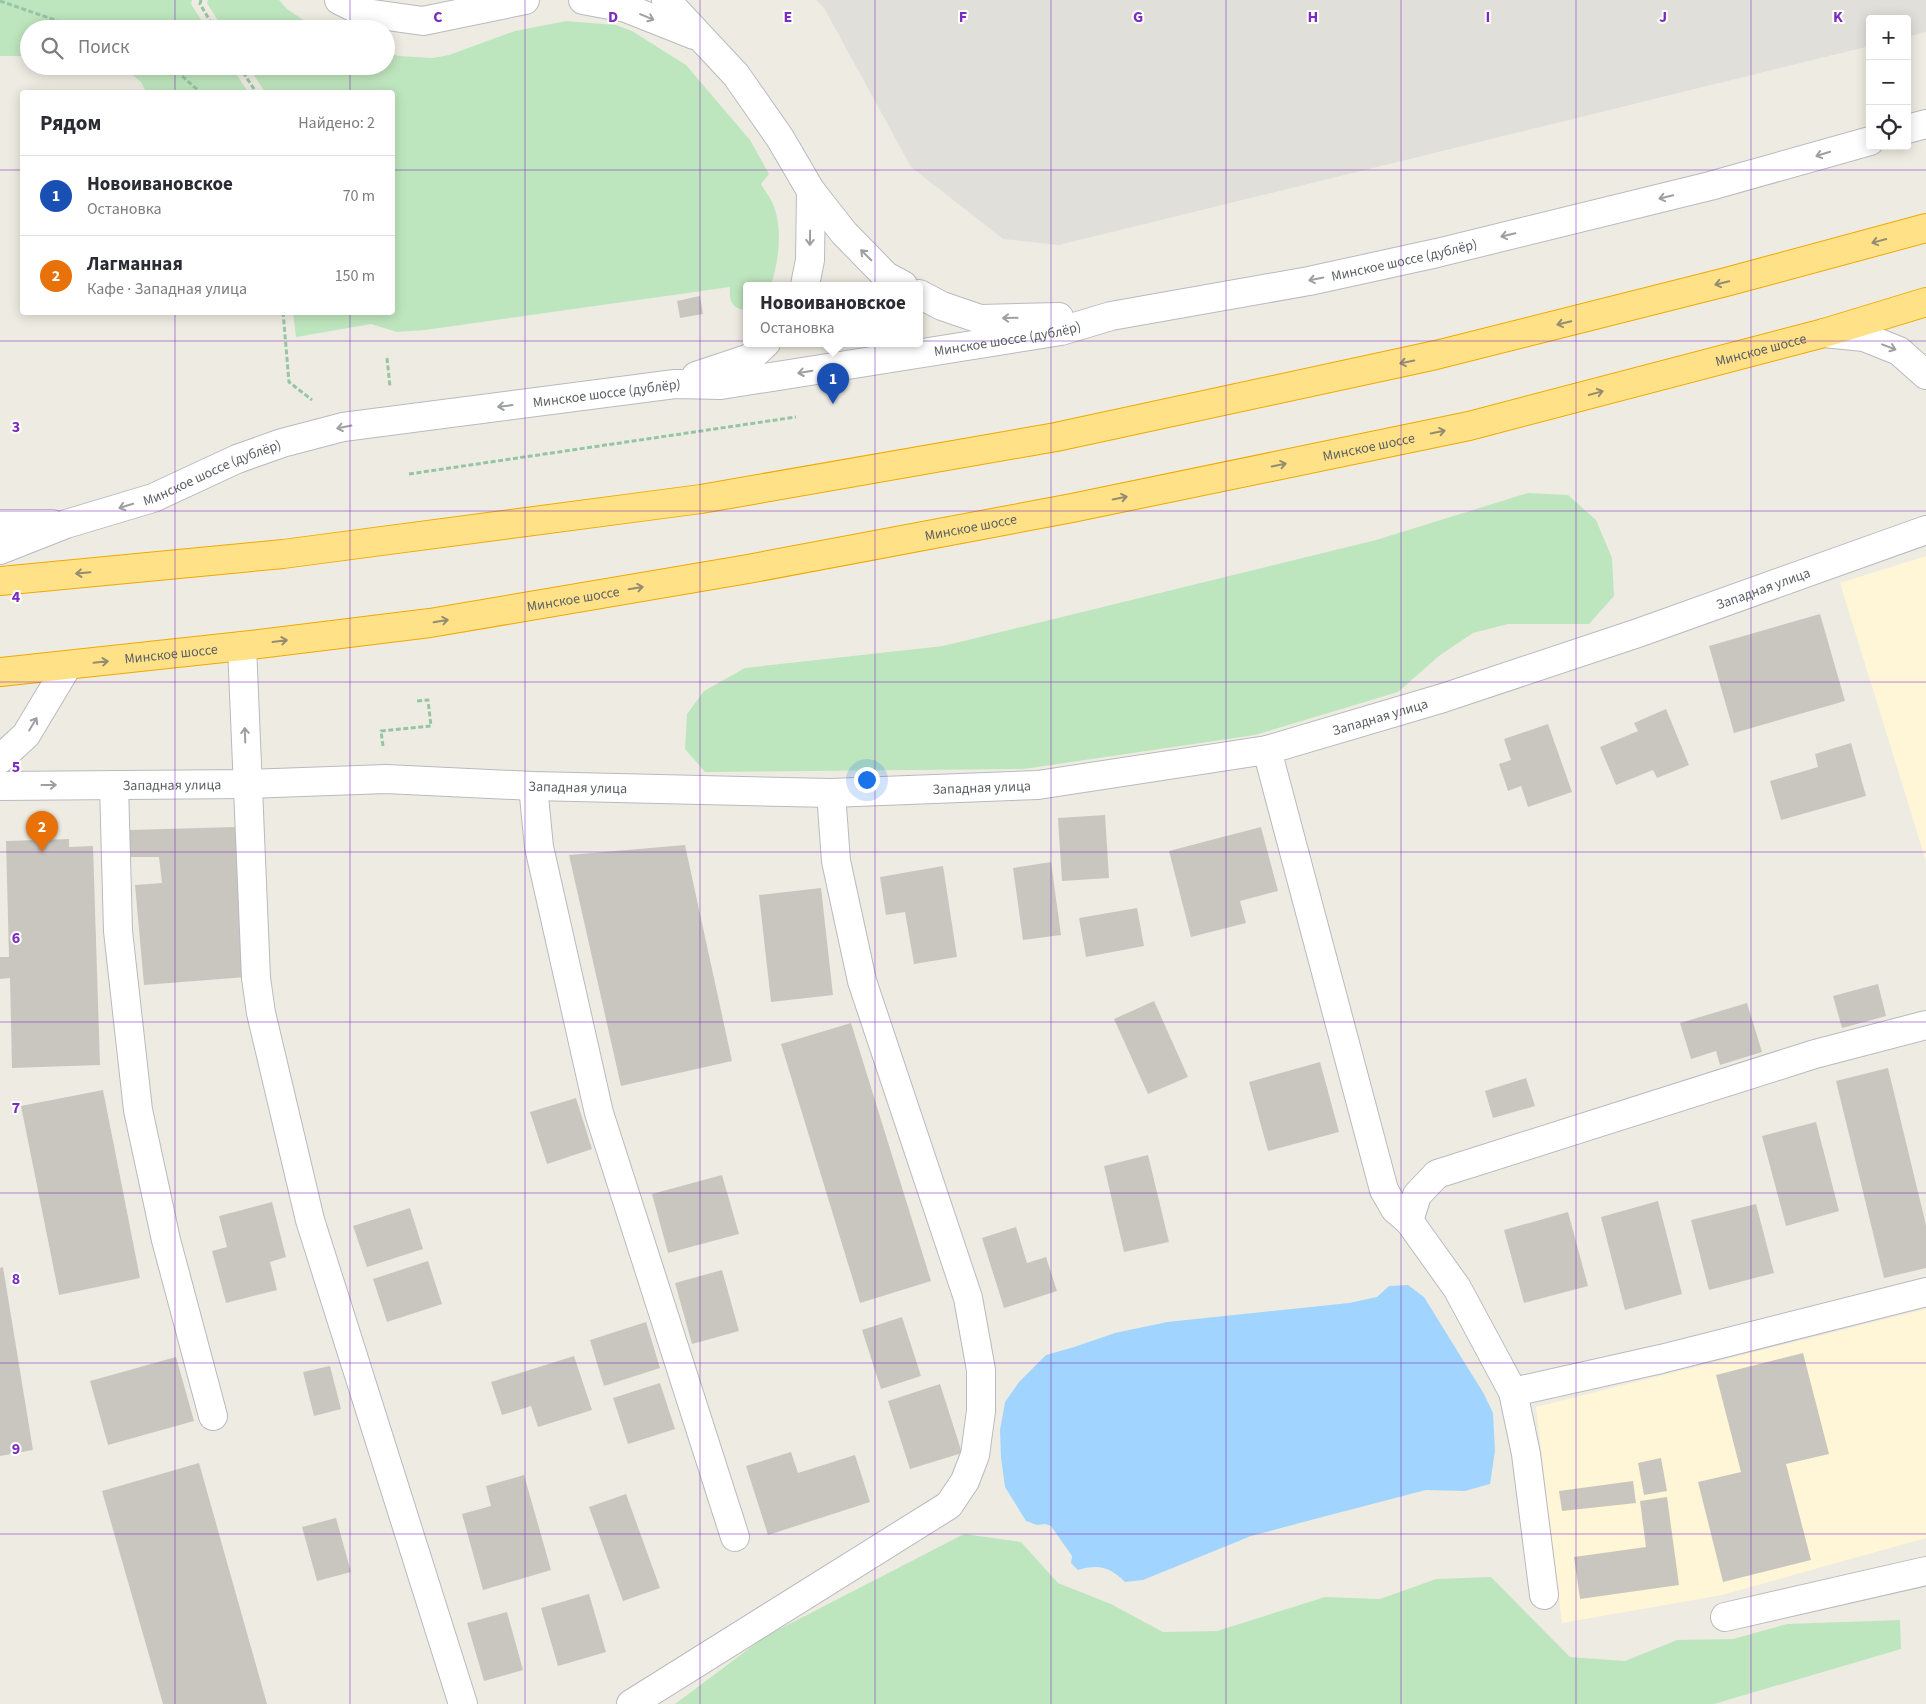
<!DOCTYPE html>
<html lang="ru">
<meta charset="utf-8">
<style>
:root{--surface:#fff;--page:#f2f2f3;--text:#2b2b33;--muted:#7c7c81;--line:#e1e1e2;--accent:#ee3a28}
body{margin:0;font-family:"Source Sans 3",sans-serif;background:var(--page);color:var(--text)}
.controls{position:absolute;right:15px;top:15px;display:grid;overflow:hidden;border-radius:5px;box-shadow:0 2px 12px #0003}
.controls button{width:45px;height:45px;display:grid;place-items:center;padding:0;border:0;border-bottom:1px solid var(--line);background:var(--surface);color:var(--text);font:25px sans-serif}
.you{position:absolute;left:866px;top:779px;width:18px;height:18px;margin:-12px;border:4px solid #fff;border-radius:50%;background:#1a73e8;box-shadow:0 0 0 8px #1a73e833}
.badge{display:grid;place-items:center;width:32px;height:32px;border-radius:50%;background:var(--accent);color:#fff;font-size:16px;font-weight:700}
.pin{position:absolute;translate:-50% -41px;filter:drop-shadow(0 1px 2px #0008)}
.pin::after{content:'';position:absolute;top:26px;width:18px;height:15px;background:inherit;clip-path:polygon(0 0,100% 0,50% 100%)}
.popup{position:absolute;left:743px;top:282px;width:180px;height:65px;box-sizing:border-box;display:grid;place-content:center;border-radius:5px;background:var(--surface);filter:drop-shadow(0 1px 4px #0005);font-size:16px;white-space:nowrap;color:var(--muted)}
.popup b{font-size:19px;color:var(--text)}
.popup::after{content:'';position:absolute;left:50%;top:100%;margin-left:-10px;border:10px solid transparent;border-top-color:var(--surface)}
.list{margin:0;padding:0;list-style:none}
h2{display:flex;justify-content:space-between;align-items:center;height:65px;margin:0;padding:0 20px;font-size:21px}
h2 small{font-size:16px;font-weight:400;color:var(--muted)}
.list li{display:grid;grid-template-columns:32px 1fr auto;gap:15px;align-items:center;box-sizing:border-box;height:80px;padding:0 20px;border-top:1px solid var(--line)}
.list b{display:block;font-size:19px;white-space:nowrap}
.list p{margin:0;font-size:16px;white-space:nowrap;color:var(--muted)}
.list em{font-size:16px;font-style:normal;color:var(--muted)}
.icon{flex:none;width:28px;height:28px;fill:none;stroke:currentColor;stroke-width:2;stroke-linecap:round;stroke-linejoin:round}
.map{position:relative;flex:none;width:1926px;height:1704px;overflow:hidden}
.search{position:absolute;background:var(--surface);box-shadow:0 2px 12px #0003;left:20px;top:20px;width:375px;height:55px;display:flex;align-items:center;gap:12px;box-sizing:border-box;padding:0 18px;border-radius:28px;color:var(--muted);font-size:19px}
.panel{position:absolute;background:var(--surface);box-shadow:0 2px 12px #0003;left:20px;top:90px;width:375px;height:225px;border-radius:5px}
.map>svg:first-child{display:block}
.commercial{fill:#fff6d7}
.industrial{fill:#e1dfda}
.green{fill:#bee6be}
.water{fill:#a1d5ff}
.building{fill:#c9c6bf}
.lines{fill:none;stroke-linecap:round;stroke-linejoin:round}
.minor-casing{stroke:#b8babf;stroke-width:30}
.highway-casing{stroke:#f0a800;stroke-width:30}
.path{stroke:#96c5a4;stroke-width:3;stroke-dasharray:5 2.5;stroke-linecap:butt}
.minor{stroke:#fff;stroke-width:28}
.highway{stroke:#ffe288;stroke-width:28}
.oneway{stroke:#9d9fa2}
.oneway2{stroke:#948d71}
.grid{fill:none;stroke:#7b2cbf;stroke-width:1;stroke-opacity:0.55}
.labels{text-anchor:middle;stroke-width:4;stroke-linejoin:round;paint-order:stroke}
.street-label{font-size:14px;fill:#5b5f64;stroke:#fff}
.grid-label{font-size:16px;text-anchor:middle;font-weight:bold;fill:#7b2cbf;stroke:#fff;stroke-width:4;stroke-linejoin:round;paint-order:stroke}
</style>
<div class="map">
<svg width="1926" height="1704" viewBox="0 0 1926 1704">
<rect width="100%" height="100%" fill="#eeece2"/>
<!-- commercial -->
<g class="commercial">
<polygon points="1926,556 1926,861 1840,583"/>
<polygon points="1926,1309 1926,1538 1722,1595 1562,1623 1536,1407"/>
</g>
<!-- industrial -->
<polygon class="industrial" points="816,0 1926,0 1926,32 1907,37 1907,19 1870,19 1870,46 1059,245 1003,239 911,167 824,8"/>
<!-- green -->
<g class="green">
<polygon points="0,0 192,0 191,4 207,29 29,29 29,56 0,56"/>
<polygon points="208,0 279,0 287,9 317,29 223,29 207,3"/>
<path d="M566 21 616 25 632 31 686 65 750 140 769 174 761 184C764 190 770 197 773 204 783 229 779 260 771 285H747V310C731 309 729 300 730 287L425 330 397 332 371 324 296 337 293 313 392 312V92H265L248 66H386V53L399 56 433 58 449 55 515 31Z"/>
<polygon points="122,66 231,66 248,92 146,92 141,82"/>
<polygon points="1528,493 1568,495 1596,520 1612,558 1614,596 1589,624 1508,624 1473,633 1439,656 1398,692 1255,735 1024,769 705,772 685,749 687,714 704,691 745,668 943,646 1376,540"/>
<polygon points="964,1534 1021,1542 1058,1583 1111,1604 1163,1632 1217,1631 1325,1597 1380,1599 1436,1579 1491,1577 1570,1657 1625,1661 1677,1640 1733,1639 1787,1624 1900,1620 1901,1649 1714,1704 675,1704 766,1636"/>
</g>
<!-- water -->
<path class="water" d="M1408 1285 1424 1297 1484 1394 1493 1413 1495 1451 1490 1484 1465 1491 1426 1490 1311 1520 1251 1536 1143 1580 1125 1582C1110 1567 1098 1564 1078 1570L1071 1563 1072 1556 1051 1526 1045 1524 1037 1525 1026 1521 1005 1487 1001 1458 1000 1430 1005 1402 1019 1382 1046 1355 1074 1347 1115 1333 1167 1322 1349 1303 1377 1297 1389 1286Z"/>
<!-- building -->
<g class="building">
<polygon points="700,296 703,314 680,318 677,301"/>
<polygon points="1820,614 1845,701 1734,733 1709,646"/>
<polygon points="1666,709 1689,765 1657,778 1653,770 1616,785 1600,747 1638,731 1634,723"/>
<polygon points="1548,724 1572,792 1528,807 1521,786 1508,791 1499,764 1511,760 1504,739"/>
<polygon points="1851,743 1866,796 1781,820 1770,781 1818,767 1815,754"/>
<polygon points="1105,815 1109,878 1062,881 1058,818"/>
<polygon points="235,827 246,977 144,985 135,885 162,883 159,857 130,857 130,830"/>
<polygon points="1261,827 1278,891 1240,901 1246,923 1191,937 1169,851"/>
<polygon points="69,839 69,847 93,846 100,1065 12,1068 10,978 0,979 0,957 9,957 6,841"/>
<polygon points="685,845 732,1061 621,1086 569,855"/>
<polygon points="1051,862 1061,935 1023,940 1013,868"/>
<polygon points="943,866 957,957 914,964 905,912 886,915 880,877"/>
<polygon points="821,888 833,995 771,1002 759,895"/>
<polygon points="1137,908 1144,946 1086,957 1079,918"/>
<polygon points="1878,984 1886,1016 1842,1028 1833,996"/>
<polygon points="1154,1001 1188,1077 1148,1094 1114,1019"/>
<polygon points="1747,1003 1762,1052 1720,1065 1716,1051 1691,1059 1680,1023"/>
<polygon points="851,1023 931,1281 860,1303 781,1044"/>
<polygon points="1320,1062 1339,1132 1268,1151 1249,1082"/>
<polygon points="1888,1068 1926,1225 1926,1268 1884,1278 1836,1081"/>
<polygon points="1526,1078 1535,1106 1493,1118 1485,1091"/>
<polygon points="103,1090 140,1278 59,1295 21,1106"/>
<polygon points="576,1098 592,1149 547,1164 530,1112"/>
<polygon points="1816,1122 1839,1211 1786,1226 1762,1136"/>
<polygon points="1148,1155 1169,1242 1124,1252 1104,1166"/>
<polygon points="722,1175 739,1234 668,1253 652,1194"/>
<polygon points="1658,1201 1682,1294 1625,1310 1601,1217"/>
<polygon points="272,1202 286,1257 270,1262 277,1290 226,1303 212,1251 227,1247 219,1216"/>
<polygon points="1756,1204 1774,1273 1709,1290 1691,1220"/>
<polygon points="410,1208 423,1249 367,1267 353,1226"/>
<polygon points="1568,1212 1588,1286 1524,1303 1504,1230"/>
<polygon points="1016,1227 1027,1263 1046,1257 1057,1291 1004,1308 982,1238"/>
<polygon points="428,1261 442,1304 387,1322 373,1279"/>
<polygon points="3,1267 33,1450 0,1456 0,1268"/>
<polygon points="722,1270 739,1331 692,1344 675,1283"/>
<polygon points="902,1317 921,1376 881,1389 862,1330"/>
<polygon points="646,1322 660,1368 604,1386 590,1340"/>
<polygon points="1803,1353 1829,1454 1786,1464 1811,1560 1723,1582 1698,1482 1741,1472 1716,1375"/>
<polygon points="574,1356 592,1410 538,1427 531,1406 502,1415 491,1382"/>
<polygon points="176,1357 194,1421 108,1445 90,1381"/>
<polygon points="330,1366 341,1409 314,1416 303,1372"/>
<polygon points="660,1383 675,1429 628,1444 613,1398"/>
<polygon points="940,1384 962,1453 910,1469 888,1401"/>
<polygon points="791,1452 798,1473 855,1455 870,1502 768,1535 746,1466"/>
<polygon points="1661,1458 1667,1491 1644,1495 1638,1463"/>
<polygon points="199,1463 267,1704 163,1704 102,1491"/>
<polygon points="524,1475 551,1570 483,1590 462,1514 491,1506 486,1486"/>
<polygon points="1633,1481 1636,1503 1562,1511 1559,1491"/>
<polygon points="626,1494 660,1588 623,1601 589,1507"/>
<polygon points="1667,1497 1679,1585 1580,1599 1574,1557 1646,1547 1640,1501"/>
<polygon points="336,1518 351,1572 317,1581 302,1527"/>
<polygon points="589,1594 606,1652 558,1666 541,1608"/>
<polygon points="507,1612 523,1670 484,1681 467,1623"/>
</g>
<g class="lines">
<defs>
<g id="minor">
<polyline points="339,0 365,13 423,21 525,0"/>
<polyline points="583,0 626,8 694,35"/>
<polyline points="666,0 736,75 780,138 811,191 844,233 886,276 903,285"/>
<polyline points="1907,129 1926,124"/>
<polyline points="805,285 810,260 811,191"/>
<polyline points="919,294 942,306 980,319 1059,317"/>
<polyline points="1824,333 1864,337 1899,351 1926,375"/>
<polyline points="696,376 750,358 766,343"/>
<polyline points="0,524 52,524"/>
<path id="s1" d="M0 550 66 524 153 498 237 459 282 443 343 427 675 384 721 385 1061 331 1111 316 1309 281 1437 253 1710 186 1870 141"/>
<polyline points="242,646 256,978 261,1013 310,1220 463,1704"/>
<polyline points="1267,750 1384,1190 1395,1209 1409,1221 1457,1288 1513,1392 1661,1359 1926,1292"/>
<polyline points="0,759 26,735 68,665"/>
<polyline points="114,785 118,931 138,1110 166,1240 213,1416"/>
<path id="s2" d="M0 786 247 784 386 779 533 786 831 793 1038 785 1267 750 1443 698 1638 633 1926 530"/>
<polyline points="533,786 539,847 599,1113 735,1537"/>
<polyline points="1409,1221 1417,1195 1437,1174 1815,1054 1926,1025"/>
<polyline points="1513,1392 1526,1454 1544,1595"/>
<polyline points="1725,1617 1926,1571"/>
<polyline points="631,1704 949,1505 965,1481 975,1455 981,1411 981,1370 968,1298 862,981 836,861 831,793"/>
</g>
<g id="highway">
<polyline points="0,581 283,554 701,499 1056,437 1436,355 1726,282 1926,228"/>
<path id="s3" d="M0 672 242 646 430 623 748 569 1072 508 1469 426 1824 333 1926 302"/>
</g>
</defs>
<!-- minor casing -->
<use href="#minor" class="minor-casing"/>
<!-- highway casing -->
<use href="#highway" class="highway-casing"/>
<!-- path -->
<g class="path">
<polyline points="201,0 200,4 215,29"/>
<polyline points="0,1 81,29"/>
<polyline points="171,66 200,92"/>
<polyline points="239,66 256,92"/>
<polyline points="283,312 289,382 312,400"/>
<polyline points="387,358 390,387"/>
<polyline points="409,474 796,417"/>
<polyline points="383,746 381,731 431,726 428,700 417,701"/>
</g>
<!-- minor -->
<use href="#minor" class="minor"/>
<!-- highway -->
<use href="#highway" class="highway"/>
</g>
<!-- one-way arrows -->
<defs><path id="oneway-shaft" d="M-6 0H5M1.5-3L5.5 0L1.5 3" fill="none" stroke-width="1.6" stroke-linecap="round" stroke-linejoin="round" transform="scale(1.25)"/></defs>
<g class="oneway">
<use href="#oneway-shaft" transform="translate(647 17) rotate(23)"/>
<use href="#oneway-shaft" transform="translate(1823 154) rotate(163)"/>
<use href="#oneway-shaft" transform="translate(1666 197) rotate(166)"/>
<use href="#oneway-shaft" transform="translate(1508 235) rotate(166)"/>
<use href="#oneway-shaft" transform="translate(810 238) rotate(91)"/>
<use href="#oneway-shaft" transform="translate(866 255) rotate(-135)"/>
<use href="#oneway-shaft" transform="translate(1316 279) rotate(168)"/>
<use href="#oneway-shaft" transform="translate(1010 318) rotate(179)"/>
<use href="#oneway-shaft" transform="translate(1889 347) rotate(21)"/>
<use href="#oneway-shaft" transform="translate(805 372) rotate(171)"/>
<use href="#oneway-shaft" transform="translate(505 406) rotate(173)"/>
<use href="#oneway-shaft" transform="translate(344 427) rotate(169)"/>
<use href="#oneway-shaft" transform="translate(126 506) rotate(163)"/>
<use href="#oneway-shaft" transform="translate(33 724) rotate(-59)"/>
<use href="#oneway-shaft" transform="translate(245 735) rotate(-92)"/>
<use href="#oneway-shaft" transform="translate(49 785)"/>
</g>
<g class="oneway2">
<use href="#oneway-shaft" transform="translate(1879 241) rotate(165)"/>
<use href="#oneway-shaft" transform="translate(1722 283) rotate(166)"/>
<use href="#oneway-shaft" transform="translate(1564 323) rotate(166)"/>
<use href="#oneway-shaft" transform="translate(1407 362) rotate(168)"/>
<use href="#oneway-shaft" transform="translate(1596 393) rotate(-15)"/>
<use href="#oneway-shaft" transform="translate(1438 432) rotate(-12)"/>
<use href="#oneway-shaft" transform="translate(1279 465) rotate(-12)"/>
<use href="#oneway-shaft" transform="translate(1120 498) rotate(-12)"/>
<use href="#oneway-shaft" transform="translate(83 573) rotate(175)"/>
<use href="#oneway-shaft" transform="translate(636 588) rotate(-10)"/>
<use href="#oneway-shaft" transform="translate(441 621) rotate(-10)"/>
<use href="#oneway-shaft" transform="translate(280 641) rotate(-7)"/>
<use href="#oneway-shaft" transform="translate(101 662) rotate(-6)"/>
</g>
<!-- grid -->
<path class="grid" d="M175 0V29M350 0V29M525 0V1704M700 0V1704M875 0V1704M1051 0V1704M1226 0V1704M1401 0V1704M1576 0V1704M1751 0V1704M175 66V92M350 66V92M0 170H22M392 170H1926M175 312V1704M350 312V1704M0 341H1926M0 511H1926M0 682H1926M0 852H1926M0 1022H1926M0 1193H1926M0 1363H1926M0 1534H1926"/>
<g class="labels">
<!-- street labels -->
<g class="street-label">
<text dy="5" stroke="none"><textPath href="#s1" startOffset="1441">Минское шоссе (дублёр)</textPath></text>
<text dy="5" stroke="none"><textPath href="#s1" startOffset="1036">Минское шоссе (дублёр)</textPath></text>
<text dy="5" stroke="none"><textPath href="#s3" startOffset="1792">Минское шоссе</textPath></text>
<text dy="5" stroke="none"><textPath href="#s1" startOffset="631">Минское шоссе (дублёр)</textPath></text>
<text dy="5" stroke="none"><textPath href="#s3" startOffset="1388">Минское шоссе</textPath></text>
<text dy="5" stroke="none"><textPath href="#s1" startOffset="226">Минское шоссе (дублёр)</textPath></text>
<text dy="5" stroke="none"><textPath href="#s3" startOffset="982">Минское шоссе</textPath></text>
<text dy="5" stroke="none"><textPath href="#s2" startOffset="1792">Западная улица</textPath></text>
<text dy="5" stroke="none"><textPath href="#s3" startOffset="578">Минское шоссе</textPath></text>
<text dy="5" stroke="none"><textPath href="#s3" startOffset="172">Минское шоссе</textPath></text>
<text dy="5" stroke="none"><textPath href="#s2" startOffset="1388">Западная улица</textPath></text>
<text dy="5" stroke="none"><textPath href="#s2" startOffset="172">Западная улица</textPath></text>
<text dy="5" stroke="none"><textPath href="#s2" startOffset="578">Западная улица</textPath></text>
<text dy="5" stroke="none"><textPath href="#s2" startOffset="982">Западная улица</textPath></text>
</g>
</g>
<g class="grid-label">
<text x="438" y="22">C</text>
<text x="613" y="22">D</text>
<text x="788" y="22">E</text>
<text x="963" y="22">F</text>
<text x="1138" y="22">G</text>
<text x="1313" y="22">H</text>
<text x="1488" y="22">I</text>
<text x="1663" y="22">J</text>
<text x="1838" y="22">K</text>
<text x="16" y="432">3</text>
<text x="16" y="602">4</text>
<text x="16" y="772">5</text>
<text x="16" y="943">6</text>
<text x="16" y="1113">7</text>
<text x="16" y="1284">8</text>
<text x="16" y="1454">9</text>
</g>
</svg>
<div class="controls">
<button>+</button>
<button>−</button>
<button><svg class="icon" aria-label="locate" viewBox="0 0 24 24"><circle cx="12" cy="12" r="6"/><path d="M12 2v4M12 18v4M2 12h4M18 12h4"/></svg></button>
</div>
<div class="you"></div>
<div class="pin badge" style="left:833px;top:404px;background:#1a4fb4">1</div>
<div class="popup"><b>Новоивановское</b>Остановка</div>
<div class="pin badge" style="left:42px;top:852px;background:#e8710a">2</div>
<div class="search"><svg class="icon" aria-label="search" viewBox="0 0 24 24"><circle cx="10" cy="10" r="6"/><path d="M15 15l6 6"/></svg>Поиск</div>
<section class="panel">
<h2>Рядом<small>Найдено: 2</small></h2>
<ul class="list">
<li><span class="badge" style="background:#1a4fb4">1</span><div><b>Новоивановское</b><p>Остановка</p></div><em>70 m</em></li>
<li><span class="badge" style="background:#e8710a">2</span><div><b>Лагманная</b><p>Кафе · Западная улица</p></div><em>150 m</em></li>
</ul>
</section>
</div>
